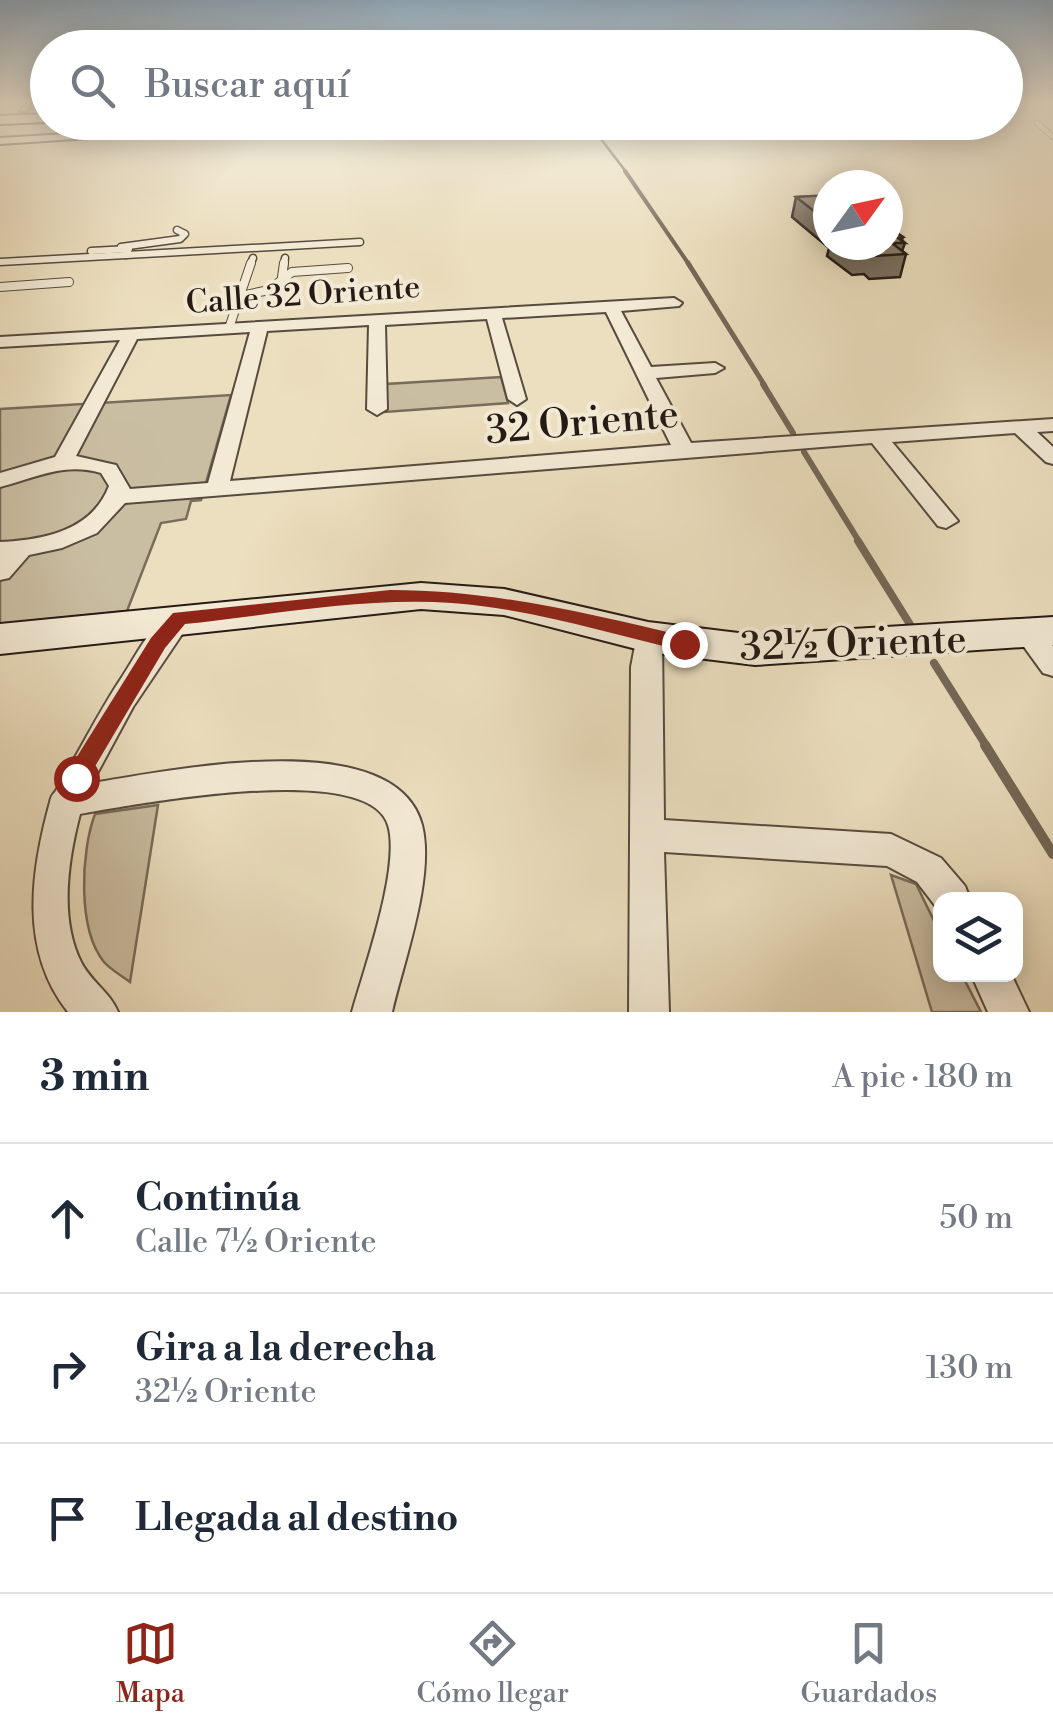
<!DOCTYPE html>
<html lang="es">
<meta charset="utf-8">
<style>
:root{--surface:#fff;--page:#f2f2f3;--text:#1f2937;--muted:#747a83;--line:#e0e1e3;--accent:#8f2418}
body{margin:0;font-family:"Libre Bodoni",serif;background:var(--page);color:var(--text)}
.controls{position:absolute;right:30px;bottom:30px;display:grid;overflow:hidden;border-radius:20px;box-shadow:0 5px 25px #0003}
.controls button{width:90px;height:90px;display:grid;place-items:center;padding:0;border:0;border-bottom:2px solid var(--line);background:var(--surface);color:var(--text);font:50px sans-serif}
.compass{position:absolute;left:813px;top:170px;width:90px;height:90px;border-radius:50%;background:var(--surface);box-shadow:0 5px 25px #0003;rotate:57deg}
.stop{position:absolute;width:30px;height:30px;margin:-22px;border:8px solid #8f2418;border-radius:50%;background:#fff}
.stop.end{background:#8f2418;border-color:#fff;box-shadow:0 2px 10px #0008}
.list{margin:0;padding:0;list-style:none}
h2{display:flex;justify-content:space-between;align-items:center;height:130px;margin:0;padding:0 40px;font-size:42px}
h2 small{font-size:32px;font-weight:400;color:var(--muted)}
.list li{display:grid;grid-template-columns:65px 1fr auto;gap:30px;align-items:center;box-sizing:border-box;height:150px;padding:0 40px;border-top:2px solid var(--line)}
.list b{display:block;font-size:38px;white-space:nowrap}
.list p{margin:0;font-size:32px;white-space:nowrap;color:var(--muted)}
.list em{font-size:32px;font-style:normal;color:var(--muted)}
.icon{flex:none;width:55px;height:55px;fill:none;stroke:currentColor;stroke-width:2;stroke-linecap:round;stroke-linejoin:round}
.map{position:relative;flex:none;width:1053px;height:1012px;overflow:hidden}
.search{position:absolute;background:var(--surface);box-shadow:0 5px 25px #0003;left:30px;right:30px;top:30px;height:110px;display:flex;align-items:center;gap:25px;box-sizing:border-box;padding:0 35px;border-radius:55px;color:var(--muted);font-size:38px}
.sheet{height:580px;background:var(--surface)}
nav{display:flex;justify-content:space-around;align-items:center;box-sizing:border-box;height:140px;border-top:2px solid var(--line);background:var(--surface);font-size:28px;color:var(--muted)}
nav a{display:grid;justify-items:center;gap:5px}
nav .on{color:var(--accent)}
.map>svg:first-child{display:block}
.green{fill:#cabea2;stroke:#786c5b;stroke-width:2.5}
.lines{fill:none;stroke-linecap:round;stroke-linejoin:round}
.stream-far5{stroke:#746858;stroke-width:2.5}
.stream-far4{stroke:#746858;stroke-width:4}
.stream-far3{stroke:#746858;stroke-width:5}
.stream-far2{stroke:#746858;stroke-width:6}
.stream-far1{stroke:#746858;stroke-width:8}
.stream{stroke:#746858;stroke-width:10}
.lane-far2-casing{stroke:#574b3f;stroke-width:6}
.lane-far1-casing{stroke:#574b3f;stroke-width:9}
.lane-casing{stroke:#574b3f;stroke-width:10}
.street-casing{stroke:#574b3f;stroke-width:4}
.secondary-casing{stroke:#251a14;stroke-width:4}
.lane-far2{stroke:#f3ead5;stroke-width:5}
.lane-far1{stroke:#f3ead5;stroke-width:6}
.lane{stroke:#f3ead5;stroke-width:8}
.street{fill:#f3ead5;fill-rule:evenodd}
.secondary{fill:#f3ead5;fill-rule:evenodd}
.wall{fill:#786e5e;stroke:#251a14;stroke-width:2.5}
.building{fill:#8c806d;stroke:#251a14;stroke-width:2.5}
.route{fill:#8f2418}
.labels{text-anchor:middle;stroke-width:8;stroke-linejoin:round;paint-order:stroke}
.far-street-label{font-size:32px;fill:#251a14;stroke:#f3ead5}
.street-label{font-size:40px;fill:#251a14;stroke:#f3ead5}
</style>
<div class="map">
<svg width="1053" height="1012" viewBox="0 0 1053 1012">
<rect width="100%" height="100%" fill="#ecdfbf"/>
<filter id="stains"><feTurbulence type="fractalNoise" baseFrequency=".002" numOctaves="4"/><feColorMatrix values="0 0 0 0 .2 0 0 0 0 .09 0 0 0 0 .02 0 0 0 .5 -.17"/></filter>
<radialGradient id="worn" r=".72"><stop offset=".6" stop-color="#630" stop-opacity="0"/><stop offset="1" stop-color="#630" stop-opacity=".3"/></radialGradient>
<!-- green -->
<g class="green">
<polygon points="501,377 508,403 385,412 386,384"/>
<polygon points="231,395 201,500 191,501 186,519 161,523 127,611 0,624 0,409"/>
<path d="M158 805 130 982C122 976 111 970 104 962 77 929 81 851 95 814Z"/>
<polygon points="891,875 916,884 940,933 940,974 962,975 981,1012 932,1012"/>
</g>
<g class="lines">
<!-- stream-far5 -->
<polyline class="stream-far5" points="588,122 627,173"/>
<!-- stream-far4 -->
<polyline class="stream-far4" points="625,171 690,266"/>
<!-- stream-far3 -->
<polyline class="stream-far3" points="688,263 765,386"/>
<!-- stream-far2 -->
<g class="stream-far2">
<polyline points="763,384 793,433"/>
<polyline points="804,452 860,543"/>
</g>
<!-- stream-far1 -->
<g class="stream-far1">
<polyline points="858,541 911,626"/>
<polyline points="934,663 987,747"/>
</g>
<!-- stream -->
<polyline class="stream" points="985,745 1053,854"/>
<defs>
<polyline id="lane-far2" points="1037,123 1053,137"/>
<g id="lane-far1">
<polyline points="121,247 180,239 185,234 177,230"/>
<polyline points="91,251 129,249 126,255"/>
<polyline points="0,262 360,242"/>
<polyline points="250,266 253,258"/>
<polyline points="284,266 285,258"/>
</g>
<g id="lane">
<polyline points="282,277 284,263"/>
<polyline points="0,287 69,282"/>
<polyline points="241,296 269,290 292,272 348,268"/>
<polyline points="229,328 251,263"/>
</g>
<g id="street">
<polygon points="28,101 37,101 26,111 20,111"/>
<polygon points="270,122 329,122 0,144 0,138"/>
<path d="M674 298 682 303 679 306 621 311 651 367 715 363 724 368 715 373 656 378 691 443 1053 419V431L1037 432 1053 447V464L1046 462 1015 433 892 442 958 521 946 528 938 526 872 443 125 503 97 533 62 548 29 555 9 578 0 580V542C43 540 92 531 109 486L101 473C63 462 36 478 0 487V473L55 457 120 340 0 347V337ZM606 312 671 445 230 481 267 331 369 325 367 409 377 415 387 409 385 325 487 319 508 399 517 405 526 399 502 318ZM250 332 208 483 130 489 116 465 76 456 137 339Z"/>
<path d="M180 608 189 611 193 618 133 707 92 783C168 771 395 723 422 825 435 877 404 960 392 1012H352C364 969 401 866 388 825 368 759 133 805 80 814 68 860 59 918 81 962 91 982 110 992 118 1012H68C19 950 31 871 50 802 52 793 53 796 57 789 79 752 98 713 122 677 136 656 155 616 180 608Z"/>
<polygon points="1027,623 1037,626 1053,646 1053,676 1043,673 1014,633 1017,626"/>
<polygon points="648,627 658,630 662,637 664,820 891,834 941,858 965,886 970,899 940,899 940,912 917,882 887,866 664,852 669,1012 629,1012 631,667 638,630"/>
<polygon points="971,974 1011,974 1029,1012 988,1012"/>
</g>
<g id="secondary">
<polygon points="48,114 48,122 0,124 0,116"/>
<polygon points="421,583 504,589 648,622 755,635 1053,617 1053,645 755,665 648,652 504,615 421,609 0,654 0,624"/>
</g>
</defs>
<!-- lane-far2 casing -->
<use href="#lane-far2" class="lane-far2-casing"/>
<!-- lane-far1 casing -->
<use href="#lane-far1" class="lane-far1-casing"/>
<!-- lane casing -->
<use href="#lane" class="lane-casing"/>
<!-- street casing -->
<use href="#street" class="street-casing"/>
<!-- secondary casing -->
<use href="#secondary" class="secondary-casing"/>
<!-- lane-far2 -->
<use href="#lane-far2" class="lane-far2"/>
<!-- lane-far1 -->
<use href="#lane-far1" class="lane-far1"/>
<!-- lane -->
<use href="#lane" class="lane"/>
<!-- street -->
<use href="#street" class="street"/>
<!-- secondary -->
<use href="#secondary" class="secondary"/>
</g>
<!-- wall -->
<polygon class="wall" points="828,196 828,245 888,245 888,227 903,237 902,240 905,243 902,251 906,254 900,277 869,279 864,274 852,275 827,256 829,248 792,217 796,197"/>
<!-- building -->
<g class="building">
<polygon points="828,195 828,222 796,197"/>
<polygon points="888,227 903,237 898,238 905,243 892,243 906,254 875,256 870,252 858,253 847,245 888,245"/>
</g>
<!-- sky -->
<linearGradient id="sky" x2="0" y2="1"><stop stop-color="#8eaac0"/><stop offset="0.42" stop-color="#f6f1e2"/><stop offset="1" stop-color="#f6f1e2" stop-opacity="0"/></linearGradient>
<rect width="1053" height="243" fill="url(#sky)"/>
<!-- route -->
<path class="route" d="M390 590C492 590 586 613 684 636L694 644 684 651C608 633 531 609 452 603 364 597 272 615 185 624L165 648 84 785H68L64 778 68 771 151 638 173 613Z"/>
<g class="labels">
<!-- far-street labels -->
<g class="far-street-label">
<text transform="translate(303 294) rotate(-4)" y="11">Calle 32 Oriente</text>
</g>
<!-- street labels -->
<g class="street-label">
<text transform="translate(582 421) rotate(-5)" y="14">32 Oriente</text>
<text transform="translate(853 642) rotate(-2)" y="14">32½ Oriente</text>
</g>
</g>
<rect width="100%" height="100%" filter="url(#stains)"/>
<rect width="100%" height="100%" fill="url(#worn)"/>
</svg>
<div class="controls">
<button><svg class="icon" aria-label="layers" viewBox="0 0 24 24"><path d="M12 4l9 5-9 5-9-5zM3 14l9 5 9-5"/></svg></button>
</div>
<svg class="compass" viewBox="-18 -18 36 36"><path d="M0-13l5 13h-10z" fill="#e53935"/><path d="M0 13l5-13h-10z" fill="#747a83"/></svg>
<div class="stop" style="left:76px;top:778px"></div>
<div class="stop end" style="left:684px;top:644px"></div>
<div class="search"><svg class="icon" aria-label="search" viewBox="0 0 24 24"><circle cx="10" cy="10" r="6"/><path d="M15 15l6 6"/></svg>Buscar aquí</div>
</div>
<section class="sheet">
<h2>3 min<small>A pie · 180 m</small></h2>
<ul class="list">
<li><svg class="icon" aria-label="ahead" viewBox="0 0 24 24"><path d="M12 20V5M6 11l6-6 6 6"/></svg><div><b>Continúa</b><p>Calle 7½ Oriente</p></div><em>50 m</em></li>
<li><svg class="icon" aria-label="right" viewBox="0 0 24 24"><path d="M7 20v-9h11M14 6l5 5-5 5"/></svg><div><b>Gira a la derecha</b><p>32½ Oriente</p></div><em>130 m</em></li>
<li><svg class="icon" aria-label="arrive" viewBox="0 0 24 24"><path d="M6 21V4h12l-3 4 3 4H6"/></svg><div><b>Llegada al destino</b></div></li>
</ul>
</section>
<nav>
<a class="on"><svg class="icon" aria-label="map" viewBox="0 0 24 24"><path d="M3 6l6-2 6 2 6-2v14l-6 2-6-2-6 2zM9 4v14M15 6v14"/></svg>Mapa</a>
<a><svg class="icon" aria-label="directions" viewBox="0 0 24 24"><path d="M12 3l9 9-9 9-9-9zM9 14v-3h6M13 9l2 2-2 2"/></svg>Cómo llegar</a>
<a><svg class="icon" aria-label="saved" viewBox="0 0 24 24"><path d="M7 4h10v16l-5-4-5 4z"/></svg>Guardados</a>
</nav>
